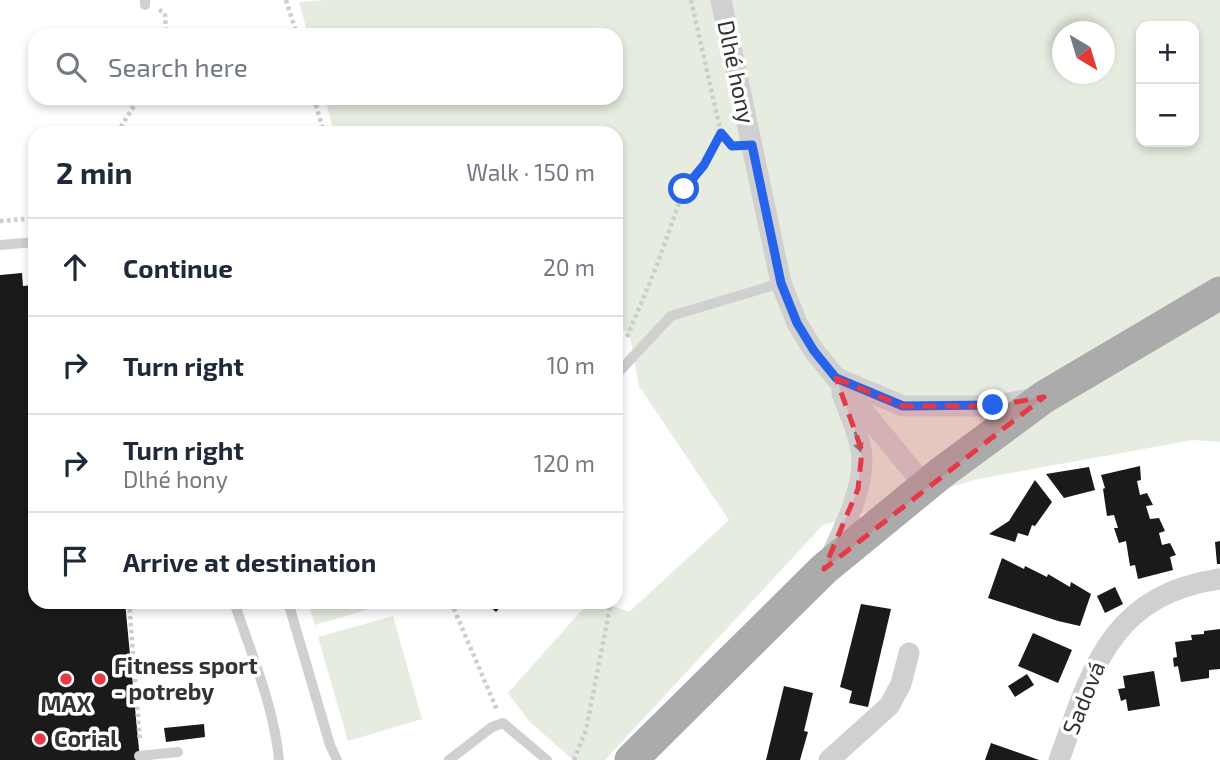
<!DOCTYPE html>
<meta charset="utf-8">
<style>
:root{--surface:#fff;--page:#f2f2f3;--text:#1f2937;--muted:#747a83;--line:#e0e1e3}
body{margin:0;font-family:"Exo 2",sans-serif;background:var(--page);color:var(--text)}
.controls{position:absolute;right:21px;top:21px;display:grid;overflow:hidden;border-radius:14px;box-shadow:0 4px 10px #0003}
.controls button{width:63px;height:63px;display:grid;place-items:center;padding:0;border:0;border-bottom:2px solid var(--line);background:var(--surface);color:var(--text);font:35px sans-serif}
.compass{position:absolute;left:1052px;top:21px;width:63px;height:63px;border-radius:50%;background:var(--surface);box-shadow:0 4px 10px #0003;rotate:142deg}
.stop{position:absolute;width:21px;height:21px;margin:-16px;border:5px solid #2563eb;border-radius:50%;background:#fff}
.stop.end{background:#2563eb;border-color:#fff;box-shadow:0 2px 7px #0008}
.list{margin:0;padding:0;list-style:none}
h2{display:flex;justify-content:space-between;align-items:center;height:91px;margin:0;padding:0 28px;font-size:30px}
h2 small{font-size:23px;font-weight:400;color:var(--muted)}
.list li{display:grid;grid-template-columns:46px 1fr auto;gap:21px;align-items:center;box-sizing:border-box;height:98px;padding:0 28px;border-top:2px solid var(--line)}
.list b{display:block;font-size:26px;white-space:nowrap}
.list p{margin:0;font-size:23px;white-space:nowrap;color:var(--muted)}
.list em{font-size:23px;font-style:normal;color:var(--muted)}
.icon{flex:none;width:38px;height:38px;fill:none;stroke:currentColor;stroke-width:2;stroke-linecap:round;stroke-linejoin:round}
.map{position:relative;flex:none;width:1220px;height:760px;overflow:hidden}
.search{position:absolute;background:var(--surface);box-shadow:0 4px 10px #0003;left:28px;top:28px;width:595px;height:77px;display:flex;align-items:center;gap:18px;box-sizing:border-box;padding:0 24px;border-radius:21px;color:var(--muted);font-size:26px}
.panel{position:absolute;background:var(--surface);box-shadow:0 4px 10px #0003;left:28px;top:126px;width:595px;height:483px;border-radius:21px}
.map>svg:first-child{display:block}
.green{fill:#e6ecdf;fill-rule:evenodd}
.building{fill:#1a1a1a}
.lines{fill:none;stroke-linecap:round;stroke-linejoin:round}
.path{stroke:#cdcdcd;stroke-width:4.5;stroke-dasharray:3.5 3.5;stroke-linecap:butt}
.service{stroke:#d0d0d0;stroke-width:10}
.minor{stroke:#d0d0d0;stroke-width:21}
.primary{stroke:#ababab;stroke-width:33}
.oneway{fill:#7a7a7a}
.route{stroke:#2563eb;stroke-width:9}
.marked{fill:#e63946;fill-opacity:0.2;stroke:#e63946;stroke-width:5;stroke-dasharray:14 9;stroke-linejoin:round}
.poi-dot{fill:#e63946;stroke:#fff;stroke-width:2.5}
.labels{text-anchor:middle;stroke-width:7;stroke-linejoin:round;paint-order:stroke}
.street-label{font-size:23px;fill:#333;stroke:#fff}
.poi-label{font-size:23px;font-weight:bold;fill:#333;stroke:#fff;text-anchor:start}
</style>
<div class="map">
<svg width="1220" height="760" viewBox="0 0 1220 760">
<rect width="100%" height="100%" fill="#fff"/>
<!-- green -->
<g class="green">
<path d="M325 0H1220V442L1193 440 978 479 823 525 605 760H573L529 721 508 693 589 602H602L629 612 729 520 639 386 630 336 616 323V133H334L325 98H616V35H308L299 2ZM1141 26H1194V142H1141ZM1062 32H1104V74H1062Z"/>
<polygon points="308,602 390,602 390,603 315,625"/>
<polygon points="393,616 422,719 348,741 318,637"/>
</g>
<!-- building -->
<g class="building">
<polygon points="22,273 23,286 35,285 35,602 125,602 140,760 0,760 0,275"/>
<polygon points="1140,466 1141,480 1137,481 1140,495 1147,493 1153,505 1146,506 1150,519 1159,518 1165,531 1159,533 1162,545 1170,543 1176,555 1170,557 1173,570 1138,579 1135,565 1130,566 1126,541 1119,543 1114,528 1118,528 1114,515 1107,516 1103,489 1105,488 1101,475"/>
<polygon points="1089,467 1095,490 1064,498 1046,474"/>
<polygon points="616,474 619,477 619,491 616,495"/>
<polygon points="1035,480 1052,502 1035,526 1032,525 1028,536 1018,533 1015,542 989,534 1009,521"/>
<polygon points="1220,541 1220,564 1217,564 1215,542"/>
<polygon points="1002,558 1024,569 1025,566 1047,577 1048,574 1070,587 1071,582 1091,594 1080,626 1058,621 988,598"/>
<polygon points="1115,587 1123,604 1105,613 1097,596"/>
<polygon points="485,602 505,602 496,612"/>
<polygon points="861,604 891,609 868,707 849,703 852,691 840,687"/>
<polygon points="1220,629 1220,669 1209,670 1209,678 1181,682 1178,666 1174,667 1173,658 1177,657 1175,642 1192,640 1191,635 1204,634 1204,631"/>
<polygon points="1033,633 1072,650 1058,683 1018,666"/>
<polygon points="1154,671 1160,706 1128,711 1126,699 1121,701 1118,689 1125,688 1123,676"/>
<polygon points="1027,674 1034,685 1015,697 1008,686"/>
<polygon points="784,686 813,693 804,731 808,732 800,760 766,760"/>
<polygon points="204,724 205,737 166,742 164,728"/>
<polygon points="991,743 1039,760 985,760"/>
</g>
<g class="lines">
<!-- path -->
<g class="path">
<polyline points="286,0 297,35"/>
<polyline points="691,0 721,133 729,143"/>
<polyline points="159,10 165,13 166,35"/>
<polyline points="314,98 324,133"/>
<polyline points="117,133 139,98"/>
<polyline points="0,221 35,218"/>
<polyline points="627,337 657,265 684,189 704,165 721,133"/>
<polyline points="129,602 140,742"/>
<polyline points="451,602 497,710"/>
<polyline points="574,760 586,730 611,602"/>
</g>
<!-- service -->
<g class="service">
<polyline points="145,0 145,5"/>
<polyline points="0,245 35,242"/>
<polyline points="616,375 671,316 781,283"/>
<path d="M234 602C251 653 274 706 279 760"/>
<polyline points="288,602 330,745 337,760"/>
<polyline points="139,756 178,752"/>
<polyline points="449,760 492,727 503,723 547,760"/>
</g>
<!-- minor -->
<g class="minor">
<polyline points="721,0 781,283 797,323 814,351 925,486"/>
<polyline points="839,379 903,406 993,406 1035,398"/>
<path d="M830 558C844 529 867 482 861 450 858 431 848 411 842 393"/>
<polyline points="829,760 889,706 901,684 909,653"/>
<path d="M1059 760C1092 669 1110 595 1220 579"/>
</g>
<!-- primary -->
<polyline class="primary" points="631,760 824,569 941,473 1044,397 1220,293"/>
</g>
<!-- one-way arrows -->
<defs><path id="oneway-solid" d="M-6-.8H1V-3.2L6.5 0L1 3.2V.8H-6Z" transform="scale(1.75)"/></defs>
<use class="oneway" href="#oneway-solid" transform="translate(858 442) rotate(74)"/>
<g class="lines">
<!-- route -->
<polyline class="route" points="684,189 704,165 721,133 732,146 752,145 781,283 797,323 814,351 836,378 903,406 993,405"/>
</g>
<!-- marked area -->
<path class="marked" d="M836 378 903 406H993L1044 397 824 569 858 489 862 451Z"/>
<!-- markers -->
<g class="poi-dot">
<circle cx="66" cy="679" r="7"/>
<circle cx="100" cy="679" r="7"/>
<circle cx="40" cy="739" r="7"/>
</g>
<g class="labels">
<!-- street labels -->
<g class="street-label">
<text transform="translate(736 72) rotate(78)" y="8">Dlhé hony</text>
<text transform="translate(1084 698) rotate(-68)" y="8">Sadová</text>
</g>
<!-- poi labels -->
<g class="poi-label">
<text x="114" y="674">Fitness sport<tspan x="114" dy="26">- potreby</tspan></text>
<text x="66" y="712" text-anchor="middle">MAX</text>
<text x="54" y="747">Corial</text>
</g>
</g>
</svg>
<div class="controls">
<button>+</button>
<button>−</button>
</div>
<svg class="compass" viewBox="-18 -18 36 36"><path d="M0-13l5 13h-10z" fill="#e53935"/><path d="M0 13l5-13h-10z" fill="#747a83"/></svg>
<div class="stop" style="left:684px;top:189px"></div>
<div class="stop end" style="left:993px;top:405px"></div>
<div class="search"><svg class="icon" aria-label="search" viewBox="0 0 24 24"><circle cx="10" cy="10" r="6"/><path d="M15 15l6 6"/></svg>Search here</div>
<section class="panel">
<h2>2 min<small>Walk · 150 m</small></h2>
<ul class="list">
<li><svg class="icon" aria-label="ahead" viewBox="0 0 24 24"><path d="M12 20V5M6 11l6-6 6 6"/></svg><div><b>Continue</b></div><em>20 m</em></li>
<li><svg class="icon" aria-label="right" viewBox="0 0 24 24"><path d="M7 20v-9h11M14 6l5 5-5 5"/></svg><div><b>Turn right</b></div><em>10 m</em></li>
<li><svg class="icon" aria-label="right" viewBox="0 0 24 24"><path d="M7 20v-9h11M14 6l5 5-5 5"/></svg><div><b>Turn right</b><p>Dlhé hony</p></div><em>120 m</em></li>
<li><svg class="icon" aria-label="arrive" viewBox="0 0 24 24"><path d="M6 21V4h12l-3 4 3 4H6"/></svg><div><b>Arrive at destination</b></div></li>
</ul>
</section>
</div>
